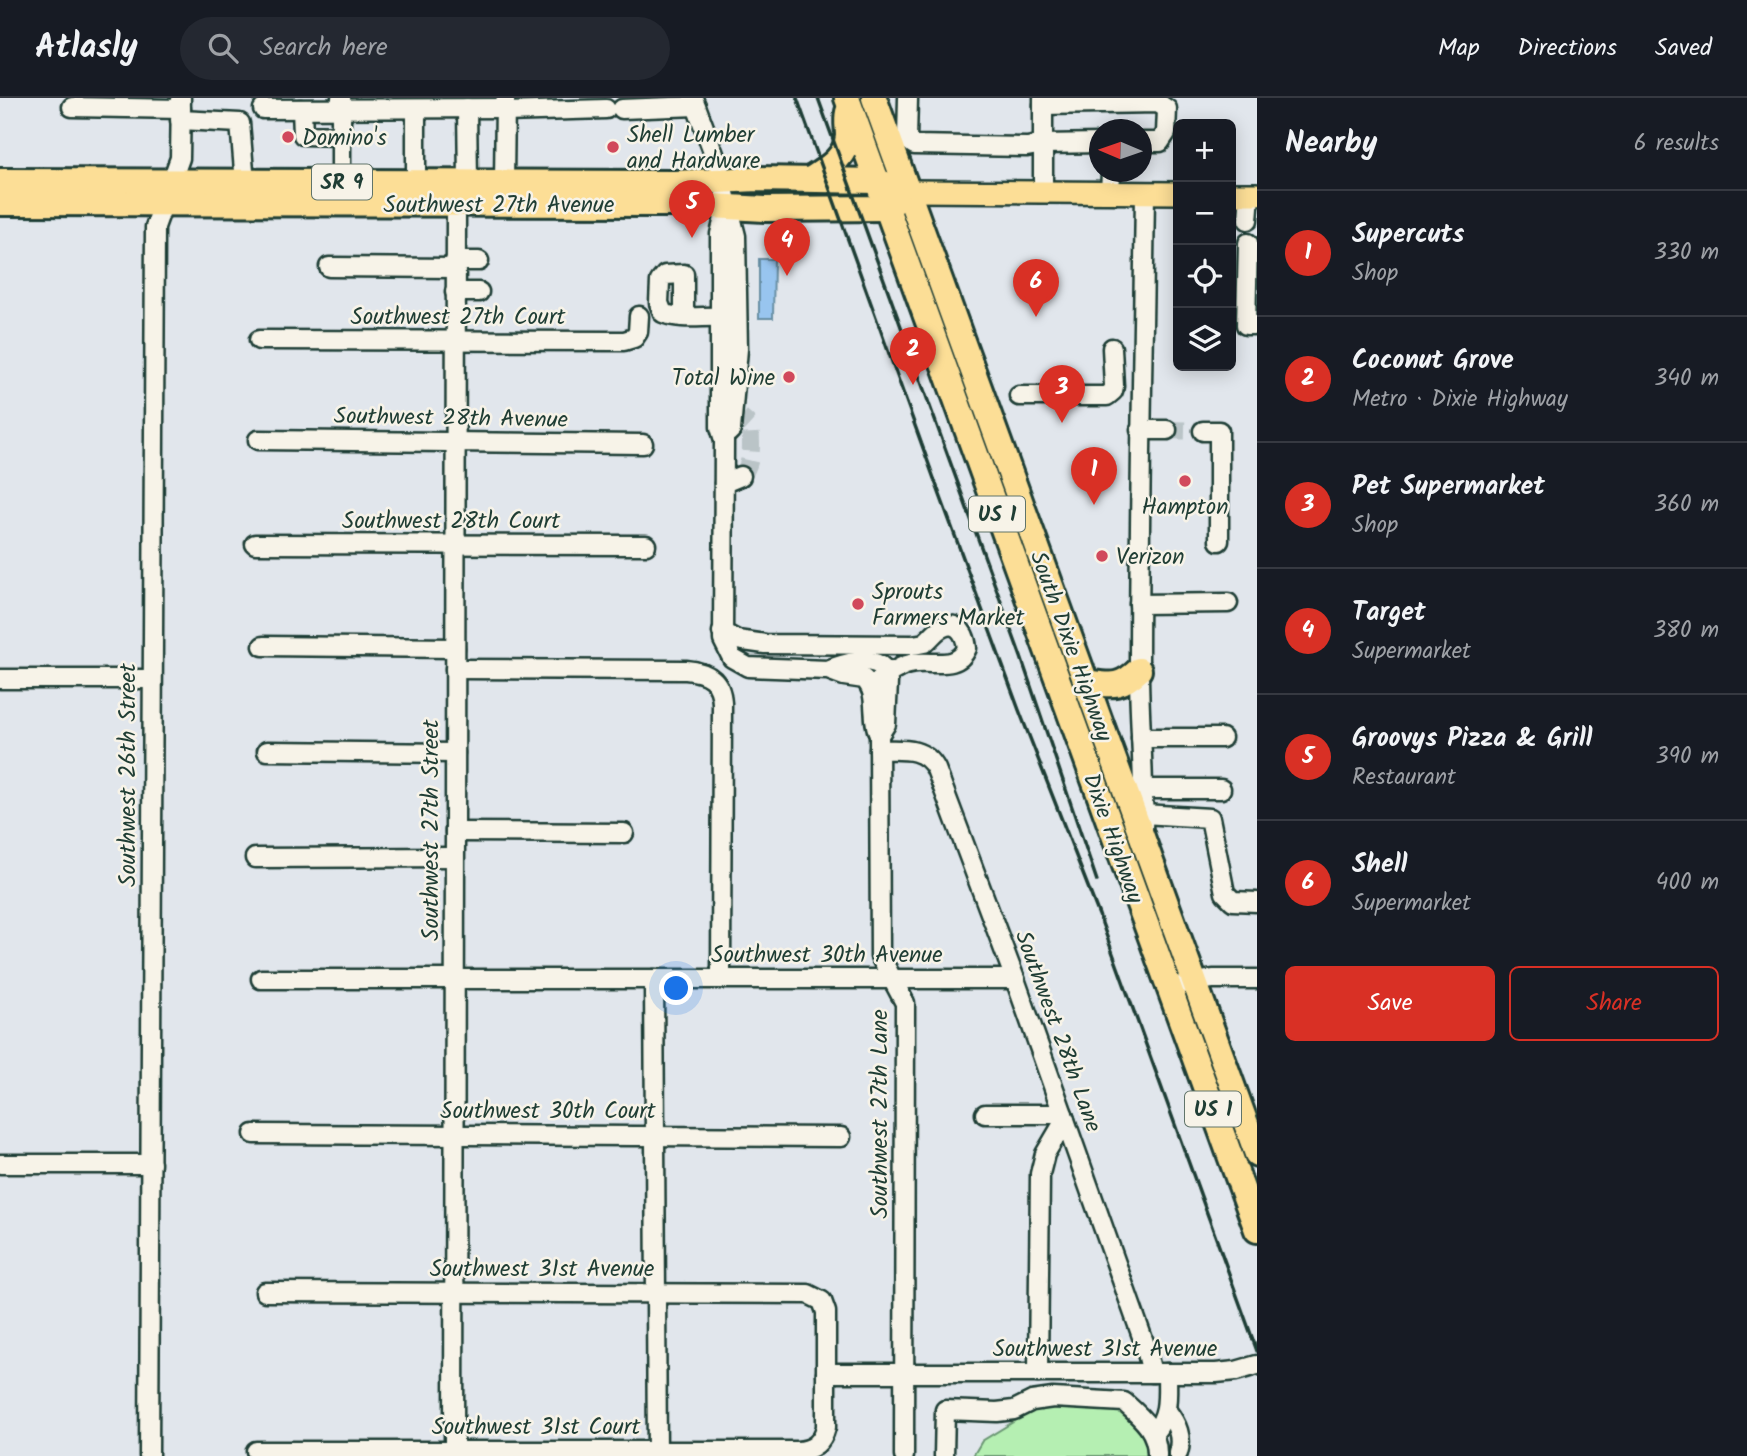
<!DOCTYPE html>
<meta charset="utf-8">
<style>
:root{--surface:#171b24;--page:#242831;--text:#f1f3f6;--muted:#9ea1a6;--line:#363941;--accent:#d93025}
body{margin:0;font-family:Kalam,sans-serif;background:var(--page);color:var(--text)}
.controls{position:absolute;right:21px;top:21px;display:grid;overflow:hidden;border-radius:10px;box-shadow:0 4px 18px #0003}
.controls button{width:63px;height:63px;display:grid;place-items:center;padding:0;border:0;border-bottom:2px solid var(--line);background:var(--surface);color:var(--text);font:35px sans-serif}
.compass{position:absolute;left:1089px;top:21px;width:63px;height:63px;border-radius:50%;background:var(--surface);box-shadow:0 4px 18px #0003;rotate:272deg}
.you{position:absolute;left:677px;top:891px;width:24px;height:24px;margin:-18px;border:5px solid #fff;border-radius:50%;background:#1a73e8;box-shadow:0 0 0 10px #1a73e833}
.badge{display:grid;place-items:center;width:46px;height:46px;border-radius:50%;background:var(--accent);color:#fff;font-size:23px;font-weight:700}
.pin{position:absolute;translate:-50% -58px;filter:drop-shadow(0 2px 4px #0008)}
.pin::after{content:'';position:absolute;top:37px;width:24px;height:21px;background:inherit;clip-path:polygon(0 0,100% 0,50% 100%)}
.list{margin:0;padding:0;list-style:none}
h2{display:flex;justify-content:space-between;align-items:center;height:91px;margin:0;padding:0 28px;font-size:30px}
h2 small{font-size:23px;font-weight:400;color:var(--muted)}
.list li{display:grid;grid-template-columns:46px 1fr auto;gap:21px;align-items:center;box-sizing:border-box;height:126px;padding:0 28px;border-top:2px solid var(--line)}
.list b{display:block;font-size:26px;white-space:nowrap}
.list p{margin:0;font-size:23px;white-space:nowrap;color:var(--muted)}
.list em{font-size:23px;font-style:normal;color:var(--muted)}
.actions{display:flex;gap:14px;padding:21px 28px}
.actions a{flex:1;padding:16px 0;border:2px solid var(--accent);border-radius:10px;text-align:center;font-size:24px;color:var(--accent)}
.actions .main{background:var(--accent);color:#fff}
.icon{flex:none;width:38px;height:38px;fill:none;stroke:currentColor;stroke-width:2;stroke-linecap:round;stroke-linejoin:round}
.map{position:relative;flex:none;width:1257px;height:1358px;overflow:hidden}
header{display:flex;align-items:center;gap:42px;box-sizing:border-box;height:98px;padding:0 35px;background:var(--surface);border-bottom:2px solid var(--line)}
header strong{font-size:33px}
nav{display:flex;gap:38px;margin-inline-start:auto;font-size:24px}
.search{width:490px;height:63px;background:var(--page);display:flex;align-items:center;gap:18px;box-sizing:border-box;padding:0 24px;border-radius:38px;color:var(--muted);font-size:26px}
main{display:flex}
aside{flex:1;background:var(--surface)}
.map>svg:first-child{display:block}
.green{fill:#b5efb2;stroke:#6a9673;stroke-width:2}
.water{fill:#98c5ef;stroke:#688fa4;stroke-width:2}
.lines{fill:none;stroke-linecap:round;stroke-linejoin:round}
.minor-tunnel{stroke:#bac4c7;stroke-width:18;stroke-dasharray:18 9;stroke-linecap:butt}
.minor-casing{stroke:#1f3d34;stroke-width:23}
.major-casing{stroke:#1f3d34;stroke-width:26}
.highway-casing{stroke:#1f3d34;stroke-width:30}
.minor{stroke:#f7f3e8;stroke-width:18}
.major{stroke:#fcde96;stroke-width:21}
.highway{stroke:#fcde96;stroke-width:24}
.rail{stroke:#1f3d34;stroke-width:3.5}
.poi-dot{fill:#d1495b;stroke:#f7f3e8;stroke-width:2.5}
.labels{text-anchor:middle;stroke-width:5;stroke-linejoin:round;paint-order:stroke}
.shield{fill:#f7f3e8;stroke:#60746a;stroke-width:2}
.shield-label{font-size:21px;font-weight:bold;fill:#1f3d34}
.poi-label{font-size:23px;fill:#1f3d34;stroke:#f7f3e8;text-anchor:start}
.street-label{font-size:23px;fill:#1f3d34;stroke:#f7f3e8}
</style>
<header>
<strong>Atlasly</strong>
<div class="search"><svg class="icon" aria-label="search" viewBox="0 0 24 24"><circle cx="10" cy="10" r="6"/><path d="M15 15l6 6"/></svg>Search here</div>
<nav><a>Map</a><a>Directions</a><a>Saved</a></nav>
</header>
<main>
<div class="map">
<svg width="1257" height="1358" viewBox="0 0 1257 1358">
<rect width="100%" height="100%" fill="#e1e6ec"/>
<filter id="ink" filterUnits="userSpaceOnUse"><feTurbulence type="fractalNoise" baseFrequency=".0143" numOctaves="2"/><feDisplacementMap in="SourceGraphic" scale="14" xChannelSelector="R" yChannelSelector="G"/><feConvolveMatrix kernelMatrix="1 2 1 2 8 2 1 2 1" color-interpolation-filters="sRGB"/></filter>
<g filter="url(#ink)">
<!-- green -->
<polygon class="green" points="1036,1310 1123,1311 1149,1339 1148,1358 973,1358 982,1343"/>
<!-- water -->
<polygon class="water" points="759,161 774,161 773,220 759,220"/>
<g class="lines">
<!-- minor-tunnel -->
<g class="minor-tunnel">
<polyline points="1167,332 1203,333"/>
<path d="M741 378C754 365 751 343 750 327L741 319"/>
</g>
<defs>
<g id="minor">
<polyline points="693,0 717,64 736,138 738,251 731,332 728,335"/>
<polyline points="908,0 907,41 914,47 1027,49 1044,46 1100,45"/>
<polyline points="1043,7 1158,5 1167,11 1166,35 1160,44 1142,44"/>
<polyline points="72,9 181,11"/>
<polyline points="467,10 468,84"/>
<polyline points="263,11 505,10"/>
<polyline points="302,11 303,37 341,38"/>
<polyline points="622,11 696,8"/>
<polyline points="505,14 606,11"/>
<polyline points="180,22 240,25 245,85"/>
<polyline points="416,84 416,11"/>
<polyline points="504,84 505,3"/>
<polyline points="341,94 341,0"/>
<polyline points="1043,94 1043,0"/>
<polyline points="1110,95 1111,74"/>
<path d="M727 108 720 136V329L724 342 723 542 732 560 748 569 828 572 844 578 864 581C880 595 870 620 879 637L886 626 888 584 885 571C872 557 843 565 828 572"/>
<polyline points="1248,122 1250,96"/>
<polyline points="1248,145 1246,227 1257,227"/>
<polyline points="455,163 479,163"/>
<polyline points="329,169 455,170"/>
<polyline points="455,194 479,194"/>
<path d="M684 218V176L665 177 660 183 659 205 663 215C679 222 703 218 720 219"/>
<polyline points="259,242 624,243 634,240 638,234 639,218"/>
<polyline points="1019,298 1107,298 1113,293 1114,288 1112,250"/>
<polyline points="1140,332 1167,332"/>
<polyline points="1203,333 1219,333 1219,443"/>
<polyline points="258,342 643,346"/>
<polyline points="724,385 741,378"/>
<polyline points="255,446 646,447"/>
<polyline points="1139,506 1228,505"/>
<path d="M722 534 737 542 765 546 913 547C914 547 924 545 924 545 929 542 933 536 937 533 954 520 965 532 967 550 957 574 930 561 910 566 899 568 889 576 879 582"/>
<polyline points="263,548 455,550"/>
<path d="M455 571 686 572C708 574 721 582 722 605L721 880"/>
<polyline points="0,581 152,581"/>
<polyline points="879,637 880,858 905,905 904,1358"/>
<polyline points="1141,640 1222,640"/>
<path d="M879 652C901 652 924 648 936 671L1015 881 1145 1247 1152 1275"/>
<polyline points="267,653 455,655"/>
<polyline points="1144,691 1221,691"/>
<polyline points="1143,716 1210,720 1225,795 1233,803 1257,804"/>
<path d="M1143 732C1145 678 1139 626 1139 573 1139 413 1143 254 1145 95"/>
<polyline points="455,734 624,735"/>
<polyline points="255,760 454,759"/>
<polyline points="261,881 1015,881"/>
<polyline points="654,881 657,1358"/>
<polyline points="1184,886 1213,881 1257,881"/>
<polyline points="985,1016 1063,1016"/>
<polyline points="254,1036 841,1039"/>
<polyline points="0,1066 151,1066"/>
<polyline points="826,1275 1216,1275 1236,1273 1257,1267"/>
<polyline points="1038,1275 1040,1076 1045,1056 1065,1022"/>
<path d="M1167 1313C1177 1326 1183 1339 1178 1355"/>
<path d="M1154 1335C1170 1316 1167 1298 1167 1275"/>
<path d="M256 1353H797C813 1352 822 1345 826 1329V1214L822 1203 808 1196 265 1194"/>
<polyline points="149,1358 155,129 180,60 181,0"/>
<polyline points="454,1358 456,105"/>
<path d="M944 1358 945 1312 997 1314 1014 1312 1032 1303 1053 1300 1124 1304C1142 1320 1158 1333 1157 1358"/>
</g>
<g id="major">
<polyline points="909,93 1178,95"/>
<polyline points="1231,96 1257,96"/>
</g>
<g id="highway">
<polyline points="847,0 1257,1132"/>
<polyline points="874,0 1257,1056"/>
<path d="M811 81C828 70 846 60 848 38 848 30 846 23 848 14"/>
<polyline points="0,83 675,85 757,81 877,83 891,88"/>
<polyline points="0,105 676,106 765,111 886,110 897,102"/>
<path d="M1085 584C1110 587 1119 591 1139 572"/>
</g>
</defs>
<!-- minor casing -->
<use href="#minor" class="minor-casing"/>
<!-- major casing -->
<use href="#major" class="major-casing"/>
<!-- highway casing -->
<use href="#highway" class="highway-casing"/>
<!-- minor -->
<use href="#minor" class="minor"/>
<!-- major -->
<use href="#major" class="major"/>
<!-- highway -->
<use href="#highway" class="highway"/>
<!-- rail -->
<g class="rail">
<polyline points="797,0 936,386 1019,612 1099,817 1257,1253"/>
<polyline points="818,0 1021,559 1097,783"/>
</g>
</g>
</g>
<!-- markers -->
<g class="poi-dot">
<circle cx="288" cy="39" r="7"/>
<circle cx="613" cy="49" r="7"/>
<circle cx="789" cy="279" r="7"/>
<circle cx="1185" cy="383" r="7"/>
<circle cx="1102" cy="458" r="7"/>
<circle cx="858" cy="506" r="7"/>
</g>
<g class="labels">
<!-- shield labels -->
<g class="shield">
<rect x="312" y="66.5" width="60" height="35" rx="5"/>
<rect x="969" y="398.5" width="56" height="35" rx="5"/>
<rect x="1185" y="993.5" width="56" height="35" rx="5"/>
</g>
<g class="shield-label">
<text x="342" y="91">SR 9</text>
<text x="997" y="423">US 1</text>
<text x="1213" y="1018">US 1</text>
</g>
<!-- poi labels -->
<g class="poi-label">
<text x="627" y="44">Shell Lumber<tspan x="627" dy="26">and Hardware</tspan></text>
<text x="302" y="47">Domino's</text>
<text x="775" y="287" text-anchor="end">Total Wine</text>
<text x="1185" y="416" text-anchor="middle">Hampton</text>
<text x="1116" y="466">Verizon</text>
<text x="872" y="501">Sprouts<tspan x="872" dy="26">Farmers Market</tspan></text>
</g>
<!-- street labels -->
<g class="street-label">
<text x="499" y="114">Southwest 27th Avenue</text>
<text x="458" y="226">Southwest 27th Court</text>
<text transform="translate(451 319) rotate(1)" y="8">Southwest 28th Avenue</text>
<text x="451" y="430">Southwest 28th Court</text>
<text transform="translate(1072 548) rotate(70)" y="8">South Dixie Highway</text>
<text transform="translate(127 677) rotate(-90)" y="8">Southwest 26th Street</text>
<text transform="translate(430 732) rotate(-90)" y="8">Southwest 27th Street</text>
<text transform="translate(1114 740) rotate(70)" y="8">Dixie Highway</text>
<text x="827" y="864">Southwest 30th Avenue</text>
<text transform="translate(1059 933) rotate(70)" y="8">Southwest 28th Lane</text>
<text x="548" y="1020">Southwest 30th Court</text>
<text transform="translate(879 1016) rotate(-90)" y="8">Southwest 27th Lane</text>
<text x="542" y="1178">Southwest 31st Avenue</text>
<text x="1105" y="1258">Southwest 31st Avenue</text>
<text x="536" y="1336">Southwest 31st Court</text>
</g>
</g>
</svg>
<div class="controls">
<button>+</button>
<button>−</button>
<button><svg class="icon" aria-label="locate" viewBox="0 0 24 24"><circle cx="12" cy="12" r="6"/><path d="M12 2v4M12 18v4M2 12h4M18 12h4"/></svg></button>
<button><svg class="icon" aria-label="layers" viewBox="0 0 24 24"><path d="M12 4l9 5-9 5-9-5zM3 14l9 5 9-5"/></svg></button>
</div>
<svg class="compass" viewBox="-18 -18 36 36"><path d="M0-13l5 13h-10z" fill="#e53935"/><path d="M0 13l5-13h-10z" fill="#9ea1a6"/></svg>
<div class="you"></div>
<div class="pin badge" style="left:1094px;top:407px">1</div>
<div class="pin badge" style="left:913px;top:287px">2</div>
<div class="pin badge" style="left:1062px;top:325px">3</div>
<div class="pin badge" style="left:787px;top:178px">4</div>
<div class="pin badge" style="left:692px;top:140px">5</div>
<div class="pin badge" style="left:1036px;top:219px">6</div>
</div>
<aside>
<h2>Nearby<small>6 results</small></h2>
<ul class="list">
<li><span class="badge">1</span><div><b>Supercuts</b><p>Shop</p></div><em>330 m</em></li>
<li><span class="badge">2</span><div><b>Coconut Grove</b><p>Metro · Dixie Highway</p></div><em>340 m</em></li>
<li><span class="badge">3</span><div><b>Pet Supermarket</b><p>Shop</p></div><em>360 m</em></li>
<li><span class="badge">4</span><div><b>Target</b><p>Supermarket</p></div><em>380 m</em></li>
<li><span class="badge">5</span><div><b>Groovys Pizza &amp; Grill</b><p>Restaurant</p></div><em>390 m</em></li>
<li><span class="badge">6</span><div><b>Shell</b><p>Supermarket</p></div><em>400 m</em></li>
</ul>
<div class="actions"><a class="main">Save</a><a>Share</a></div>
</aside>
</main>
